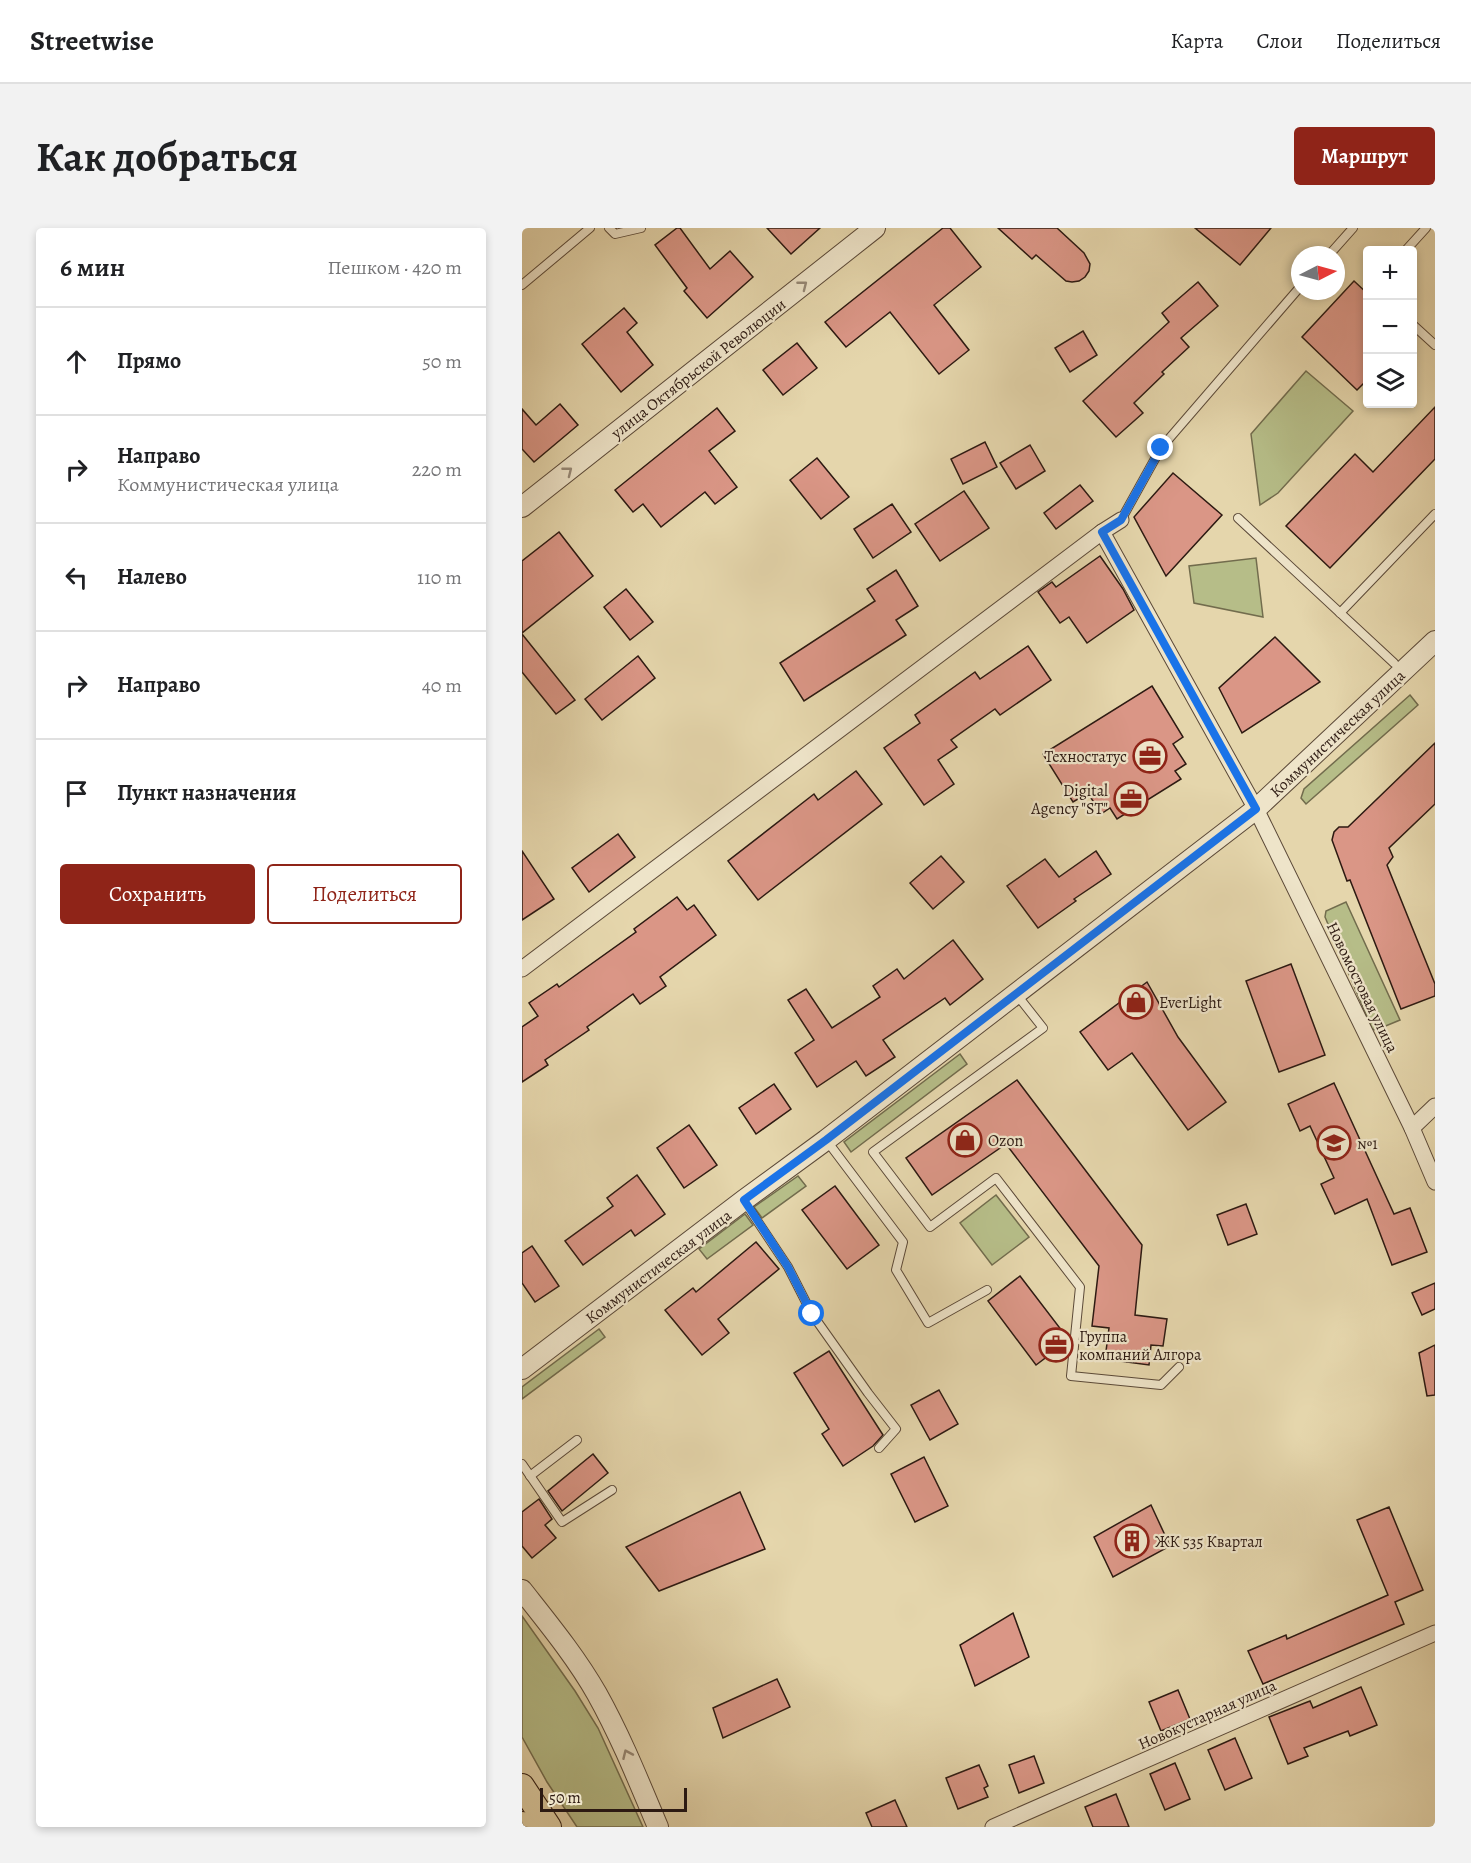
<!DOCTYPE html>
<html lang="ru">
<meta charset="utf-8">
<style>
:root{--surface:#fff;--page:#f2f2f2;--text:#202124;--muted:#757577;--line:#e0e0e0;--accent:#8f2418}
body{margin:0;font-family:Alegreya,serif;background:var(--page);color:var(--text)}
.controls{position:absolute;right:18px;top:18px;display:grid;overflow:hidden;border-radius:6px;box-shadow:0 3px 9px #0003}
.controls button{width:54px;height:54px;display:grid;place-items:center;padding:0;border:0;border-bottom:2px solid var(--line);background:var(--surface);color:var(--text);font:30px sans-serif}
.compass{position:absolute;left:769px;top:18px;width:54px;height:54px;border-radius:50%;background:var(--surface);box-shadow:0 3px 9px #0003;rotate:84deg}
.scale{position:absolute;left:18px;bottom:15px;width:147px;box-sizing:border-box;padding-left:6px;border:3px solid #2d1a12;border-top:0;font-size:16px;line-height:21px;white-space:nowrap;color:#2d1a12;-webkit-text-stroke:4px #eee4c9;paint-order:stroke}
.stop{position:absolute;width:18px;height:18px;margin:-14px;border:4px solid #1a73e8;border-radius:50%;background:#fff}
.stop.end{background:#1a73e8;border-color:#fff;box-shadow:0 2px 6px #0008}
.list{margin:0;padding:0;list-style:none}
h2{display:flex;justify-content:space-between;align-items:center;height:78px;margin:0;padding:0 24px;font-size:26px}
h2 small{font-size:20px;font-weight:400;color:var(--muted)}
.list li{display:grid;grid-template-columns:39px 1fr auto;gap:18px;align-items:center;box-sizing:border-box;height:108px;padding:0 24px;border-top:2px solid var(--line)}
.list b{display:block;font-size:22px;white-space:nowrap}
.list p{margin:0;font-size:20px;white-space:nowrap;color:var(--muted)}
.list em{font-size:20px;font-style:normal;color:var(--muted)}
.actions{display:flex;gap:12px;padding:18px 24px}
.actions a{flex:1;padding:14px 0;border:2px solid var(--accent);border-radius:6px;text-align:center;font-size:21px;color:var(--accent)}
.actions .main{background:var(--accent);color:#fff}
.icon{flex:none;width:33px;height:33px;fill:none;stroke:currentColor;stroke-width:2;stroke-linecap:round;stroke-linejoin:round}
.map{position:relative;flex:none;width:913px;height:1599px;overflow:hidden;border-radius:6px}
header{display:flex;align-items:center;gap:36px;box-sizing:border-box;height:84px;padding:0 30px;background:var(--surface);border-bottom:2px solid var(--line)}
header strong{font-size:28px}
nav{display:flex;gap:33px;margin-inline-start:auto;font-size:21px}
.intro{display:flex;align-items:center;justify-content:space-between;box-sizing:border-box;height:144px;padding:0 36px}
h1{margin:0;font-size:42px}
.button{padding:15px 27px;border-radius:6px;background:var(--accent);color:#fff;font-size:21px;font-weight:700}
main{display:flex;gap:36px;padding:0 36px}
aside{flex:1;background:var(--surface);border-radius:6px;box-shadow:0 3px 9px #0003}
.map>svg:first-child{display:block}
.green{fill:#b6bd88;stroke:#726c4d;stroke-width:1.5}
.building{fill:#da9686;stroke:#2d1a12;stroke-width:1.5}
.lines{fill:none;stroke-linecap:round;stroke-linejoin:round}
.service-casing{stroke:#5b4938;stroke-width:10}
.minor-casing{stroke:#5b4938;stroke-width:17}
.tertiary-casing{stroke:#5b4938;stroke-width:22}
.primary-casing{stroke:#2d1a12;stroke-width:26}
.service{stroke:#eee4c9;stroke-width:8}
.minor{stroke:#eee4c9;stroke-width:15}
.tertiary{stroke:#eee4c9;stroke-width:20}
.primary{stroke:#e5d6ac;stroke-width:24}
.oneway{stroke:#978977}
.route{stroke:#1a73e8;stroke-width:8}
.labels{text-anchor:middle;stroke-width:4.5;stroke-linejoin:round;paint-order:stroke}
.street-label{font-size:16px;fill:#2d1a12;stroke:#eee4c9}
.poi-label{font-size:16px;fill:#2d1a12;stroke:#eee4c9;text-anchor:start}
</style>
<header>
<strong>Streetwise</strong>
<nav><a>Карта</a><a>Слои</a><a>Поделиться</a></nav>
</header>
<div class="intro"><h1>Как добраться</h1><a class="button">Маршрут</a></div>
<main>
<aside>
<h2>6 мин<small>Пешком · 420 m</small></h2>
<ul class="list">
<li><svg class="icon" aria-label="ahead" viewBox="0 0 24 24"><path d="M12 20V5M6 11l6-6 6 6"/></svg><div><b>Прямо</b></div><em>50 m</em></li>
<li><svg class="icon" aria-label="right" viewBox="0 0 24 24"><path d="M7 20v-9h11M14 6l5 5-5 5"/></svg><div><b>Направо</b><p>Коммунистическая улица</p></div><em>220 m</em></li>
<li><svg class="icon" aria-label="left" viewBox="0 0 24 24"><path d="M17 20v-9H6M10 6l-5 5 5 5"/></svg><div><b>Налево</b></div><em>110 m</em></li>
<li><svg class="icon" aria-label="right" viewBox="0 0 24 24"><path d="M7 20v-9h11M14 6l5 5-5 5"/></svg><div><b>Направо</b></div><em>40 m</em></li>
<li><svg class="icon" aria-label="arrive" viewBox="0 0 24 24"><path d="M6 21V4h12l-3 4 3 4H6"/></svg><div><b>Пункт назначения</b></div></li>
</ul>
<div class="actions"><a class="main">Сохранить</a><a>Поделиться</a></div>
</aside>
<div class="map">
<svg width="913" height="1599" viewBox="0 0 913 1599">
<rect width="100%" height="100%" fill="#e5d6ac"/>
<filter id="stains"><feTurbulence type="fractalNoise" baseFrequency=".00333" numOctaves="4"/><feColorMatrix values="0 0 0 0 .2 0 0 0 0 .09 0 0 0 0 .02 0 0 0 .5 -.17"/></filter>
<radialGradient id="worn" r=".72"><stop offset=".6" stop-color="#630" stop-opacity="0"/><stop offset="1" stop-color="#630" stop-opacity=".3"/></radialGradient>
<!-- green -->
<g class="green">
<polygon points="784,143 831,183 756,265 738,277 729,206"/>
<polygon points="734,330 741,389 672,375 667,338"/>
<polygon points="888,467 896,477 784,576 779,570 782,561"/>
<polygon points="824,674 878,792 854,802 850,801 803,689 804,683"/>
<polygon points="438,826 445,836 329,924 322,914"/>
<polygon points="276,948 284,958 240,990 232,979"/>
<polygon points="474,967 507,1009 470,1037 438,995"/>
<polygon points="223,986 231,997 185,1031 177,1021"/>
<polygon points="77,1101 83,1109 0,1171 0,1159"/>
<polygon points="0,1388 53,1463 76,1500 121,1599 55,1599 25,1554 0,1509"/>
</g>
<!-- building -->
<g class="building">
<polygon points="155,0 158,0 188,41 208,23 231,49 185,90 162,63 165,60 133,17"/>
<polygon points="245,0 298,0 269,26"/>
<polygon points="421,0 428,0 459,39 412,77 447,122 417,146 368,84 324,119 303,94"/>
<polygon points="476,0 535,0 562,25 568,36 567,43 563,49 557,53 550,54 544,53 514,27 510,31"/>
<polygon points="673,0 749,0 718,37"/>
<polygon points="832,53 846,66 846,151 835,162 780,109"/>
<polygon points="676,54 696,78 659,110 667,119 640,144 642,146 612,175 621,185 594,209 561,173 647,94 640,85"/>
<polygon points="102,80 115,95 105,104 131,137 99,164 60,116"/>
<polygon points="561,103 575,127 548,144 533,120"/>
<polygon points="275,115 295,140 261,167 241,142"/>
<polygon points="38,176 56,197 12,234 0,221 0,181 14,197"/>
<polygon points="913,179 913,231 808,340 764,298 833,226 851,244"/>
<polygon points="195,180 213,203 187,223 215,259 193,276 183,264 139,299 121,276 111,284 93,262"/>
<polygon points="463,214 475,239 441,256 429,231"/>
<polygon points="508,217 523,243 494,261 478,235"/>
<polygon points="295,230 327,269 299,291 268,252"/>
<polygon points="651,245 700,287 644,348 612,289"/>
<polygon points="558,257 571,273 534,301 522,285"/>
<polygon points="442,263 467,300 418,333 393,296"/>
<polygon points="370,276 389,304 351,330 332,301"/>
<polygon points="37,304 71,348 0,405 0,333"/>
<polygon points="578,328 601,361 612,382 565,415 547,389 538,395 516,364 530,354 534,359"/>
<polygon points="374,342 396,378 374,392 384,407 282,473 258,435 353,373 345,361"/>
<polygon points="104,361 131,394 108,412 82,379"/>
<polygon points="0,406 53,472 34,486 0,444"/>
<polygon points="753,409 798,454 720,505 697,460"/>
<polygon points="506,418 529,452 478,487 473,481 429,512 435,519 416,532 432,556 402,577 362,520 398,495 393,487 453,444 458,451"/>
<polygon points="116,428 133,450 80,492 63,471"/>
<polygon points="630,458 661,509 651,516 664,536 653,543 659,551 595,591 588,580 579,586 566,565 551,574 521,526"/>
<polygon points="913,515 913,576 867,620 871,629 865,637 913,756 913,768 879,781 828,652 825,653 810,612 812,604 817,599 826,599"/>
<polygon points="334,543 360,576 236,672 206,633 292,566 296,572"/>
<polygon points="96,606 113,629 67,664 50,640"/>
<polygon points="0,623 32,671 0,692"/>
<polygon points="574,623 589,646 552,671 554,673 516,700 485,658 523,631 537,649"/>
<polygon points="419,628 442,654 411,681 388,655"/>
<polygon points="155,669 165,682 172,677 194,707 138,749 144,758 118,776 111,766 65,799 67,802 23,832 26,837 0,854 0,799 16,788 7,775 35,756 37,759 114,704 112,701"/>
<polygon points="431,712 461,751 428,777 423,770 361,812 373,829 344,848 334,833 295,859 273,825 292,812 266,772 284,761 310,800 358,769 351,758 375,741 382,751"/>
<polygon points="769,736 803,827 757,844 724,753"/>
<polygon points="625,754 656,809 704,874 666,902 610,825 586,842 558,804"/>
<polygon points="495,852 620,1017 613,1087 645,1091 641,1118 629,1117 627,1137 583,1131 587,1100 570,1098 577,1038 484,916 410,967 384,930"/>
<polygon points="812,855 872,986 888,980 905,1024 870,1037 845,971 813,986 799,956 812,950 788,898 778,903 766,876"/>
<polygon points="252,856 269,881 234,906 217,880"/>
<polygon points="167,897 195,937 162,960 135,920"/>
<polygon points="115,947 143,986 113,1008 109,1002 61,1037 43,1013 91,978 85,970"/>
<polygon points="313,958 357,1017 325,1041 280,982"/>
<polygon points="724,976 735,1006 706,1017 695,987"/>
<polygon points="234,1014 257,1041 196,1091 207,1105 180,1127 143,1082 171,1060 174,1064"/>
<polygon points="10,1018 37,1058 13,1074 0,1055 0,1025"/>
<polygon points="498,1048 547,1112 514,1137 466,1073"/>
<polygon points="913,1055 913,1081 900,1087 890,1065"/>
<polygon points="913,1117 913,1167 905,1168 897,1125"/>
<polygon points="307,1123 361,1207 351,1218 321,1238 300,1206 307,1201 272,1145"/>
<polygon points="417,1162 436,1196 408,1212 389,1177"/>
<polygon points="71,1226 86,1245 40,1283 26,1263"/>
<polygon points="402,1229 426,1278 393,1294 369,1246"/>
<polygon points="218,1264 243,1321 137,1363 104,1319"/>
<polygon points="17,1271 30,1291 23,1297 34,1310 10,1330 0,1318 0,1284"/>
<polygon points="629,1277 648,1318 591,1349 572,1309"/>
<polygon points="867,1279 901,1362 873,1374 882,1396 741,1456 726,1423 764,1407 765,1411 866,1367 835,1292"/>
<polygon points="491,1385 507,1429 453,1458 438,1417"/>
<polygon points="255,1451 268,1479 201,1510 191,1480"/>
<polygon points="839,1459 855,1497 828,1508 826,1503 782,1520 786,1528 766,1536 747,1489 788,1473 791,1480"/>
<polygon points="656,1462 668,1491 639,1503 627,1474"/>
<polygon points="713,1510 730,1550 703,1562 686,1522"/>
<polygon points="512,1528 522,1555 497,1565 487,1537"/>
<polygon points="653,1535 668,1571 643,1582 628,1546"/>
<polygon points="457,1537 466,1558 462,1560 466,1569 436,1581 424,1550"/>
<polygon points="594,1566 607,1599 571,1599 563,1579"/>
<polygon points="373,1572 385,1599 350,1599 344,1585"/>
</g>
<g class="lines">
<defs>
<g id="service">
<polyline points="87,0 93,6 119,0"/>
<polyline points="884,22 904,0"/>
<polyline points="807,27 831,0"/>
<polyline points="0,57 68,0"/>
<polyline points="890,96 913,117"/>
<polyline points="716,290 872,435"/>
<polyline points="599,292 639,220 778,59"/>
<polyline points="818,385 913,286"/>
<polyline points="495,767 521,800 351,924 408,999 474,950 558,1059 549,1148 639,1157 657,1139"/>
<polyline points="305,913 381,1014 374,1042 406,1095 465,1062"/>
<polyline points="222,973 266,1039 290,1086 346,1165 374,1201 357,1220"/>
<polyline points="0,1236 40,1294 90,1262"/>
<polyline points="8,1248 55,1212"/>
</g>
<g id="minor">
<polyline points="580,304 734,581 890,900 913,954"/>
<polyline points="0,741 580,304 599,292"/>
<polyline points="890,900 913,878"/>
<polyline points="471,1599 913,1405"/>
</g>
<g id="tertiary">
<polyline points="0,279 353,0"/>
<polyline points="0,1141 222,972 304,912 734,581 913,413"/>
<path d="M0 1362C26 1395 54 1429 75 1466 99 1509 117 1554 136 1599"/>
</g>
<g id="primary">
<polyline points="0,1558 27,1599"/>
<polyline points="0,1596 1,1599"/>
</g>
</defs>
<!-- service casing -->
<use href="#service" class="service-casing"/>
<!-- minor casing -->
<use href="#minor" class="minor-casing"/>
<!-- tertiary casing -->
<use href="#tertiary" class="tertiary-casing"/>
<!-- primary casing -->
<use href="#primary" class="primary-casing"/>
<!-- service -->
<use href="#service" class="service"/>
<!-- minor -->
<use href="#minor" class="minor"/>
<!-- tertiary -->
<use href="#tertiary" class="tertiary"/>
<!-- primary -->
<use href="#primary" class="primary"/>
</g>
<!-- one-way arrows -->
<defs><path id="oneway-chevron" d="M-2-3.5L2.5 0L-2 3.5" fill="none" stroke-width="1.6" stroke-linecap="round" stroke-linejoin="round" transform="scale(1.5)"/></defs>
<g class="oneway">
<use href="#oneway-chevron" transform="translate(281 57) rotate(-38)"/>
<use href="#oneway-chevron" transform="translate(46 243) rotate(-38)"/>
<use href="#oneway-chevron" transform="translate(105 1526) rotate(-114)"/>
</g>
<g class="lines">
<!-- route -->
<polyline class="route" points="290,1086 266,1039 222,972 304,912 734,581 580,304 599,292 639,220"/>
</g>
<!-- icons -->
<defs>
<symbol id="office-ring" viewBox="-11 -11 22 22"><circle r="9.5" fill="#eee4c9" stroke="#8f2418" stroke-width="1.5"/><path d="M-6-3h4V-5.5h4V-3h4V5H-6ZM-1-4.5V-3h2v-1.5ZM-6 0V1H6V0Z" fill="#8f2418"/></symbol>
<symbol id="shop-ring" viewBox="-11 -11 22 22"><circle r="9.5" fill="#eee4c9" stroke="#8f2418" stroke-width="1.5"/><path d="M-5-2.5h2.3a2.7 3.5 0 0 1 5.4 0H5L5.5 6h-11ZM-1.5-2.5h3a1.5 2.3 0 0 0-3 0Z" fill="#8f2418"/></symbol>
<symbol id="school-ring" viewBox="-11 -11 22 22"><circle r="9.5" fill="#eee4c9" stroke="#8f2418" stroke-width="1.5"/><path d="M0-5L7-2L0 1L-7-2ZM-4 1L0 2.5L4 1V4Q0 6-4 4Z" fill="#8f2418"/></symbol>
<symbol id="building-ring" viewBox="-11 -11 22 22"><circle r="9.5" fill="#eee4c9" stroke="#8f2418" stroke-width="1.5"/><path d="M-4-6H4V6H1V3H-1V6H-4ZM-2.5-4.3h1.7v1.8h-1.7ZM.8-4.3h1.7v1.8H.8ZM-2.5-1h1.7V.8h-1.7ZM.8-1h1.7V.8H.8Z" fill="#8f2418"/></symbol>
</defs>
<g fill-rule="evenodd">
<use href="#office-ring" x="609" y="509" width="38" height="38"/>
<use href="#office-ring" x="590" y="552" width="38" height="38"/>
<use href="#shop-ring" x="595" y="755" width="38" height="38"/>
<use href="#shop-ring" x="424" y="893" width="38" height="38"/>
<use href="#school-ring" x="793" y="896" width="38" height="38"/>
<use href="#office-ring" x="515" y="1098" width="38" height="38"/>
<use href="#building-ring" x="591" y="1294" width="38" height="38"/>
</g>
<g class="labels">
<!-- street labels -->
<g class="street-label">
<text transform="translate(176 140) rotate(-38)" y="6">улица Октябрьской Революции</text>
<text transform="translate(815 505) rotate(-43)" y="6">Коммунистическая улица</text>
<text transform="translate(841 759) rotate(64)" y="6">Новомостовая улица</text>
<text transform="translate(136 1038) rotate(-37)" y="6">Коммунистическая улица</text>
<text transform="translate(685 1486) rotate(-24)" y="6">Новокустарная улица</text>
</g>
<!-- poi labels -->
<g class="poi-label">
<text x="605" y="534" text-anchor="end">Техностатус</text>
<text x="586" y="568" text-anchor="end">Digital<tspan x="586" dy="18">Agency "ST"</tspan></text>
<text x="637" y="780">EverLight</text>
<text x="466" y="918">Ozon</text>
<text x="835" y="921">№1</text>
<text x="557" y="1114">Группа<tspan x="557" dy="18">компаний Алгора</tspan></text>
<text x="633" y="1319">ЖК 535 Квартал</text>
</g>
</g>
<rect width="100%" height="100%" filter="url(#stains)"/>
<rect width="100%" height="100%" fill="url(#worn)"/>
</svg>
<div class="controls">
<button>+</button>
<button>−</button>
<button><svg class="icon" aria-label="layers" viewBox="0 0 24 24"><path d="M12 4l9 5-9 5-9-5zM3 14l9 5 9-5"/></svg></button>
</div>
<svg class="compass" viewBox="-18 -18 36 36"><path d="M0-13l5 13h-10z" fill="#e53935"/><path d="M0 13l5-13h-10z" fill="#757577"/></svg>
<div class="scale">50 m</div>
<div class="stop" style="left:290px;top:1086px"></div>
<div class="stop end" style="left:639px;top:220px"></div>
</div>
</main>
